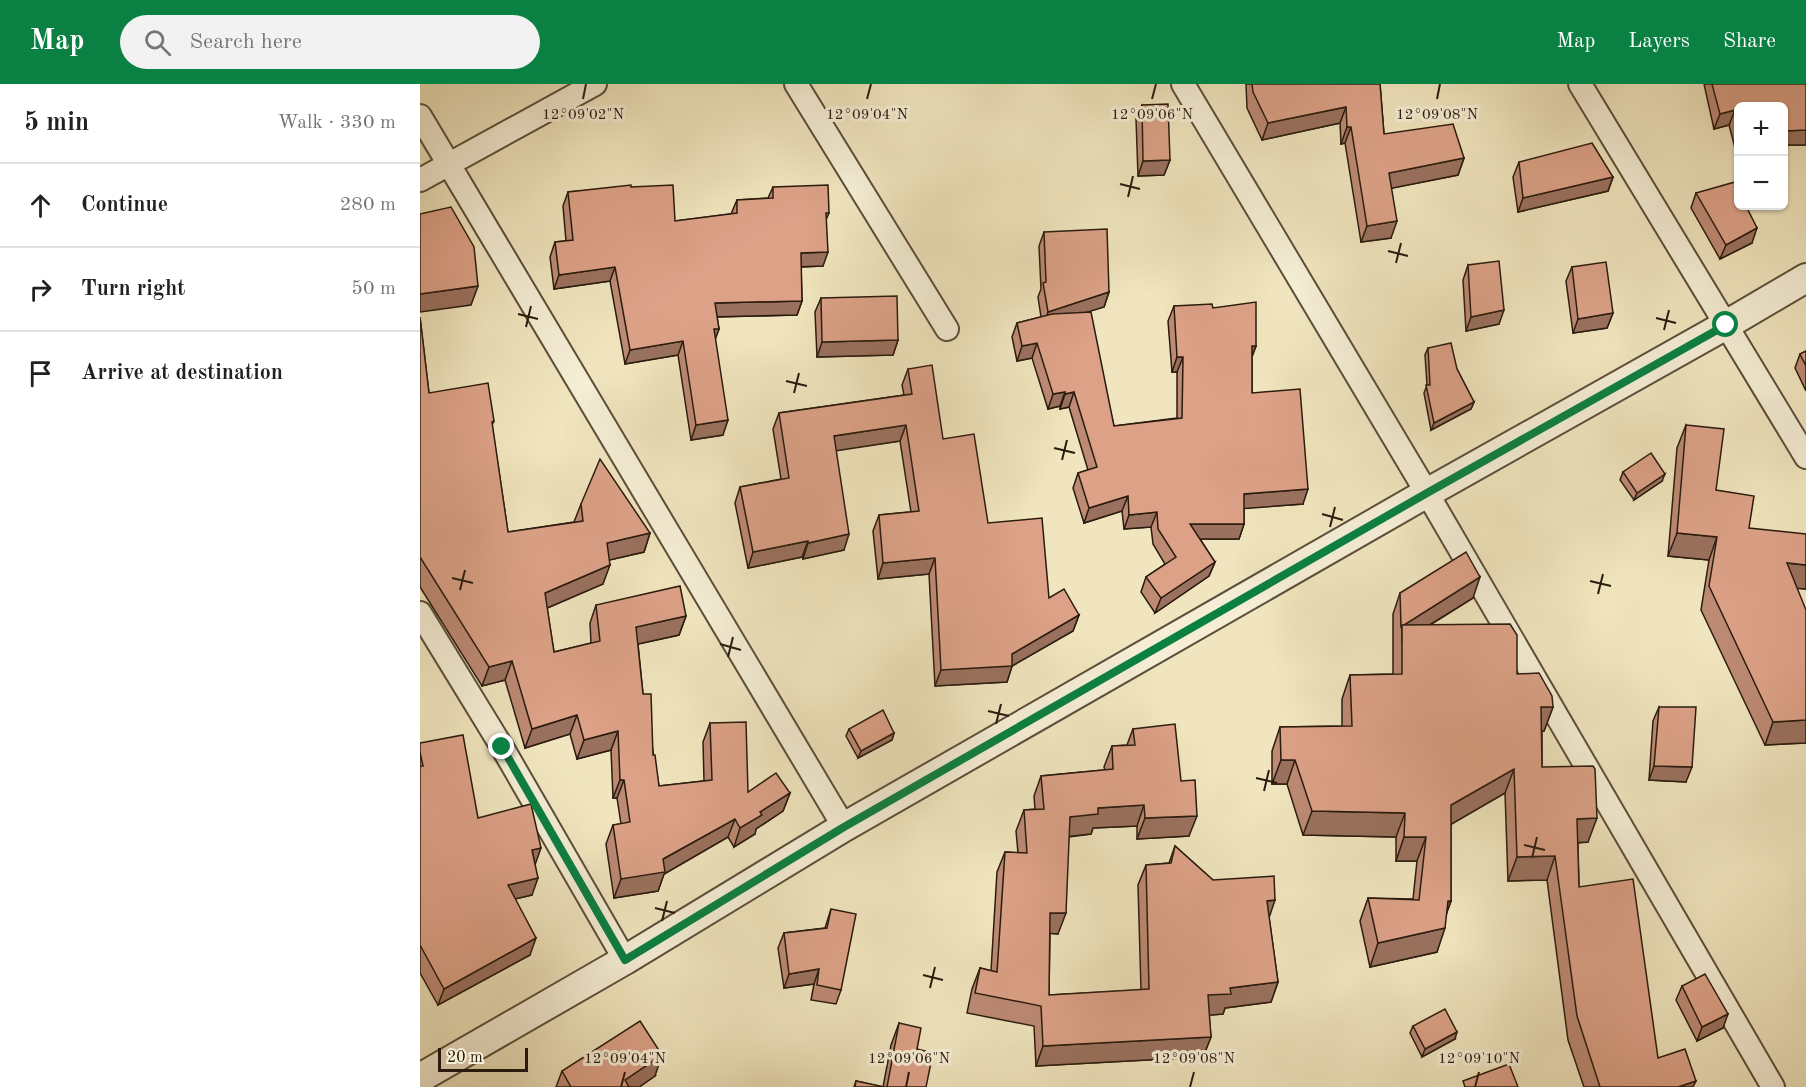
<!DOCTYPE html>
<meta charset="utf-8">
<style>
:root{--surface:#fff;--page:#f2f2f2;--text:#202124;--muted:#757577;--line:#e0e0e0;--accent:#0b8043}
body{margin:0;font-family:"Old Standard TT",serif;background:var(--page);color:var(--text)}
.controls{position:absolute;right:18px;top:18px;display:grid;overflow:hidden;border-radius:9px;box-shadow:0 2px 4px #0004}
.controls button{width:54px;height:54px;display:grid;place-items:center;padding:0;border:0;border-bottom:2px solid var(--line);background:var(--surface);color:var(--text);font:30px sans-serif}
.scale{position:absolute;left:18px;bottom:15px;width:90px;box-sizing:border-box;padding-left:6px;border:3px solid #2a1b0e;border-top:0;font-size:16px;line-height:21px;white-space:nowrap;color:#2a1b0e;-webkit-text-stroke:4px #f5eed5;paint-order:stroke}
.stop{position:absolute;width:18px;height:18px;margin:-14px;border:4px solid #0b8043;border-radius:50%;background:#fff}
.stop.end{background:#0b8043;border-color:#fff;box-shadow:0 2px 6px #0008}
.list{margin:0;padding:0;list-style:none}
h2{display:flex;justify-content:space-between;align-items:center;height:78px;margin:0;padding:0 24px;font-size:26px}
h2 small{font-size:20px;font-weight:400;color:var(--muted)}
.list li{display:grid;grid-template-columns:39px 1fr auto;gap:18px;align-items:center;box-sizing:border-box;height:84px;padding:0 24px;border-top:2px solid var(--line)}
.list b{display:block;font-size:22px;white-space:nowrap}
.list em{font-size:20px;font-style:normal;color:var(--muted)}
.icon{flex:none;width:33px;height:33px;fill:none;stroke:currentColor;stroke-width:2;stroke-linecap:round;stroke-linejoin:round}
.map{position:relative;flex:none;width:1386px;height:1003px;overflow:hidden}
header{display:flex;align-items:center;gap:36px;box-sizing:border-box;height:84px;padding:0 30px;background:var(--accent);color:#fff}
header strong{font-size:28px}
nav{display:flex;gap:33px;margin-inline-start:auto;font-size:21px}
.search{width:420px;height:54px;background:var(--page);display:flex;align-items:center;gap:15px;box-sizing:border-box;padding:0 21px;border-radius:33px;color:var(--muted);font-size:22px}
main{display:flex}
aside{flex:1;background:var(--surface)}
.map>svg:first-child{display:block}
.lines{fill:none;stroke-linecap:round;stroke-linejoin:round}
.minor-casing{stroke:#5c4e3a;stroke-width:26}
.tertiary-casing{stroke:#5c4e3a;stroke-width:32}
.minor{stroke:#f5eed5;stroke-width:22}
.tertiary{stroke:#f5eed5;stroke-width:28}
.wall{fill:#bd8a74;stroke:#2a1b0e;stroke-width:1.5}
.shaded-wall{fill:#9a715e;stroke:#2a1b0e;stroke-width:1.5}
.building{fill:#dca187;stroke:#2a1b0e;stroke-width:1.5}
.route{stroke:#0b8043;stroke-width:8}
.ticks{fill:none;stroke:#2a1b0e;stroke-width:2}
.ticks-label{font-size:15px;text-anchor:middle;fill:#2a1b0e;stroke:#f5eed5;stroke-width:6;stroke-linejoin:round;paint-order:stroke}
</style>
<header>
<strong>Map</strong>
<div class="search"><svg class="icon" aria-label="search" viewBox="0 0 24 24"><circle cx="10" cy="10" r="6"/><path d="M15 15l6 6"/></svg>Search here</div>
<nav><a>Map</a><a>Layers</a><a>Share</a></nav>
</header>
<main>
<aside>
<h2>5 min<small>Walk · 330 m</small></h2>
<ul class="list">
<li><svg class="icon" aria-label="ahead" viewBox="0 0 24 24"><path d="M12 20V5M6 11l6-6 6 6"/></svg><div><b>Continue</b></div><em>280 m</em></li>
<li><svg class="icon" aria-label="right" viewBox="0 0 24 24"><path d="M7 20v-9h11M14 6l5 5-5 5"/></svg><div><b>Turn right</b></div><em>50 m</em></li>
<li><svg class="icon" aria-label="arrive" viewBox="0 0 24 24"><path d="M6 21V4h12l-3 4 3 4H6"/></svg><div><b>Arrive at destination</b></div></li>
</ul>
</aside>
<div class="map">
<svg width="1386" height="1003" viewBox="0 0 1386 1003">
<rect width="100%" height="100%" fill="#f0e5be"/>
<filter id="stains"><feTurbulence type="fractalNoise" baseFrequency=".00333" numOctaves="4"/><feColorMatrix values="0 0 0 0 .2 0 0 0 0 .09 0 0 0 0 .02 0 0 0 .5 -.17"/></filter>
<radialGradient id="worn" r=".72"><stop offset=".6" stop-color="#630" stop-opacity="0"/><stop offset="1" stop-color="#630" stop-opacity=".3"/></radialGradient>
<g class="lines">
<defs>
<g id="minor">
<polyline points="376,0 527,245"/>
<polyline points="763,0 1007,409 1353,1003"/>
<polyline points="1160,0 1386,373"/>
<polyline points="0,32 424,743"/>
<polyline points="0,96 175,0"/>
<polyline points="0,529 82,663 205,876"/>
</g>
<polyline id="tertiary" points="0,994 205,876 424,743 1007,409 1306,241 1386,194"/>
</defs>
<!-- minor casing -->
<use href="#minor" class="minor-casing"/>
<!-- tertiary casing -->
<use href="#tertiary" class="tertiary-casing"/>
<!-- minor -->
<use href="#minor" class="minor"/>
<!-- tertiary -->
<use href="#tertiary" class="tertiary"/>
</g>
<!-- wall -->
<g class="wall">
<polygon points="826,0 960,0 964,50 1044,74 1038,91 971,104 971,154 941,158 925,59 921,60 920,39 842,56 827,24"/>
<polygon points="1284,0 1386,0 1386,61 1364,61 1318,22 1318,75 1309,41 1294,45"/>
<polygon points="722,21 750,76 744,91 718,92 716,35"/>
<polygon points="1099,78 1193,93 1188,107 1098,128 1093,93"/>
<polygon points="211,103 255,137 311,130 317,116 348,114 353,103 409,129 406,136 403,182 381,183 382,217 377,231 297,233 299,245 295,254 303,351 271,356 258,271 205,280 190,197 134,205 130,173 135,158 146,157 143,122 148,108"/>
<polygon points="1276,109 1332,159 1300,175 1271,124"/>
<polygon points="624,148 689,208 684,223 666,228 694,342 757,334 757,288 752,288 748,237 754,222 793,224 836,262 832,273 832,309 883,420 824,424 824,440 819,455 780,455 795,478 789,492 735,529 721,508 726,493 745,480 733,460 731,443 704,445 702,427 664,439 653,404 658,389 668,386 649,323 640,325 640,322 628,325 612,274 597,277 592,253 597,239 621,233 618,213 621,205 619,162"/>
<polygon points="1048,181 1079,240 1046,247 1043,196"/>
<polygon points="1152,183 1193,229 1187,244 1153,249 1146,197"/>
<polygon points="401,214 478,256 473,271 397,273 395,228"/>
<polygon points="0,233 9,309 74,337 72,341 88,448 154,438 161,420 230,449 224,468 189,476 183,500 127,524 134,568 171,559 170,539 176,521 266,532 259,551 218,560 223,610 239,702 284,697 283,658 290,639 328,708 370,709 363,727 336,745 335,750 314,763 308,753 244,790 238,807 194,814 186,760 193,741 201,740 197,714 193,714 191,666 157,675 150,650 105,664 85,596 62,602 0,503"/>
<polygon points="1008,264 1037,285 1054,318 1051,325 1011,346 1004,309 1007,301 1005,271"/>
<polygon points="1386,267 1386,307 1375,284 1380,270"/>
<polygon points="488,285 523,355 568,439 629,514 659,531 653,547 592,582 587,598 515,602 509,490 458,495 453,447 459,431 491,428 480,357 416,366 424,466 383,475 382,473 328,484 315,419 320,403 361,395 353,345 359,329 484,311 482,301"/>
<polygon points="1266,341 1296,406 1329,444 1386,505 1377,504 1386,659 1345,661 1281,526 1289,476 1248,472 1257,364"/>
<polygon points="1203,388 1242,397 1214,416 1200,396"/>
<polygon points="980,509 1053,514 1010,541 1097,590 1133,623 1124,647 1122,647 1122,683 1168,758 1158,759 1159,803 1238,974 1273,1003 1164,1003 1148,956 1127,796 1088,797 1085,709 1031,740 1031,817 1027,828 1017,868 950,883 940,837 948,814 993,815 997,777 976,777 976,753 883,751 867,700 852,700 852,667 860,643 922,642 922,615 930,591 973,590 973,530"/>
<polygon points="1239,623 1266,698 1229,696 1233,637"/>
<polygon points="429,645 474,649 472,656 438,674 426,652"/>
<polygon points="713,645 761,697 769,752 717,755 717,742 673,744 671,750 649,753 638,850 630,849 629,911 721,906 718,801 726,781 749,779 755,762 793,796 849,834 858,898 851,918 805,924 803,930 789,931 791,953 783,973 616,982 614,942 547,929 552,905 560,884 571,887 577,788 585,768 598,769 596,747 604,726 615,725 614,712 621,692 685,686 684,683 692,662 707,661"/>
<polygon points="0,659 58,734 115,781 112,811 95,815 110,871 18,921 0,889"/>
<polygon points="411,825 421,906 416,920 391,916 394,900 364,904 358,864 364,849 405,844"/>
<polygon points="1262,902 1303,944 1277,957 1256,916"/>
<polygon points="479,939 497,965 506,1003 434,1003 436,997 463,1003 471,961"/>
<polygon points="993,942 1035,955 1002,973 990,949"/>
<polygon points="142,987 235,992 219,1003 136,1003"/>
</g>
<!-- shaded-wall -->
<g class="shaded-wall">
<polygon points="926,23 920,39 842,56 848,39"/>
<polygon points="1315,26 1309,41 1294,45 1300,30"/>
<polygon points="927,43 931,43 925,59 921,60"/>
<polygon points="1386,46 1386,61 1364,61 1364,47"/>
<polygon points="1044,74 1038,91 963,106 969,89"/>
<polygon points="750,76 744,91 718,92 723,77"/>
<polygon points="1367,80 1364,89 1364,81"/>
<polygon points="1193,93 1188,107 1098,128 1103,114"/>
<polygon points="977,137 971,154 941,158 947,142"/>
<polygon points="1337,144 1332,159 1300,175 1306,161"/>
<polygon points="408,168 403,182 376,183 381,169"/>
<polygon points="195,183 190,197 134,205 139,191"/>
<polygon points="58,202 51,221 0,228 0,210"/>
<polygon points="689,208 684,223 623,242 628,228"/>
<polygon points="382,217 377,231 289,233 295,219"/>
<polygon points="1084,226 1079,240 1046,247 1051,233"/>
<polygon points="1193,229 1187,244 1153,249 1158,235"/>
<polygon points="294,245 299,245 294,259"/>
<polygon points="478,256 473,271 397,273 402,258"/>
<polygon points="263,257 258,271 205,280 210,266"/>
<polygon points="617,259 612,274 597,277 602,262"/>
<polygon points="832,262 836,262 830,277"/>
<polygon points="757,273 763,273 757,288 752,288"/>
<polygon points="645,308 640,322 628,325 633,310"/>
<polygon points="654,308 649,323 640,325 645,310"/>
<polygon points="1054,318 1051,325 1011,346 1014,339"/>
<polygon points="308,336 303,351 271,356 276,341"/>
<polygon points="486,341 480,357 408,368 414,352"/>
<polygon points="1245,390 1242,397 1214,416 1217,409"/>
<polygon points="888,405 883,420 819,425 824,410"/>
<polygon points="708,412 702,427 664,439 669,424"/>
<polygon points="737,428 731,443 704,445 709,431"/>
<polygon points="770,440 824,440 819,455 764,455"/>
<polygon points="230,449 224,468 181,478 187,459"/>
<polygon points="1257,449 1297,453 1289,476 1248,472"/>
<polygon points="429,450 424,466 383,475 388,459"/>
<polygon points="388,457 382,473 328,484 333,468"/>
<polygon points="515,474 509,490 458,495 463,479"/>
<polygon points="795,478 789,492 735,529 741,514"/>
<polygon points="1367,479 1386,481 1386,505 1358,503"/>
<polygon points="190,481 183,500 118,528 125,509"/>
<polygon points="1060,493 1053,514 982,558 982,542"/>
<polygon points="659,531 653,547 592,582 587,598 515,602 521,586 592,570"/>
<polygon points="266,532 259,551 209,562 216,543"/>
<polygon points="92,577 85,596 62,602 69,583"/>
<polygon points="1121,623 1133,623 1124,647 1113,647"/>
<polygon points="157,631 150,650 105,664 112,645"/>
<polygon points="1386,636 1386,659 1345,661 1353,638"/>
<polygon points="198,647 191,666 157,675 164,656"/>
<polygon points="474,649 472,656 438,674 441,667"/>
<polygon points="861,676 875,676 867,700 852,700"/>
<polygon points="1234,682 1272,683 1266,698 1229,696"/>
<polygon points="1094,685 1085,709 1023,745 1031,721"/>
<polygon points="200,696 204,696 197,714 193,714"/>
<polygon points="370,709 363,727 336,745 335,750 314,763 320,744 340,728"/>
<polygon points="724,721 717,742 673,744 671,750 643,753 650,733 678,724"/>
<polygon points="892,727 985,729 976,753 883,751"/>
<polygon points="777,732 769,752 717,755 725,734"/>
<polygon points="1177,734 1168,758 1148,759 1157,735"/>
<polygon points="315,735 308,753 244,790 238,807 194,814 201,795 243,775"/>
<polygon points="984,753 1006,753 997,777 976,777"/>
<polygon points="121,764 115,781 112,766"/>
<polygon points="1135,772 1127,796 1088,797 1097,773"/>
<polygon points="118,794 112,811 82,818 88,801"/>
<polygon points="855,816 848,837 847,817"/>
<polygon points="1028,817 1031,817 1022,841"/>
<polygon points="630,829 646,829 638,850 623,849"/>
<polygon points="1025,844 1017,868 950,883 958,859"/>
<polygon points="116,854 110,871 18,921 24,905"/>
<polygon points="399,885 394,900 364,904 369,890"/>
<polygon points="858,898 851,918 805,924 803,930 781,932 788,911 810,904"/>
<polygon points="1308,930 1303,944 1277,957 1282,943"/>
<polygon points="1037,948 1035,955 1002,973 1005,965"/>
<polygon points="791,953 783,973 616,982 623,962"/>
<polygon points="242,971 235,992 219,1003 202,1003 205,996"/>
<polygon points="1276,997 1273,1003 1258,1003"/>
</g>
<!-- building -->
<g class="building">
<polygon points="832,0 960,0 964,50 1033,40 1044,74 969,89 977,137 947,142 931,43 927,43 926,23 848,39 833,8"/>
<polygon points="1292,0 1386,0 1386,46 1364,47 1364,22 1318,22 1318,41 1315,26 1300,30"/>
<polygon points="748,20 750,76 723,77 722,21"/>
<polygon points="1172,59 1193,93 1103,114 1099,78"/>
<polygon points="1364,64 1367,80 1364,81"/>
<polygon points="1315,98 1318,105 1318,122 1326,122 1337,144 1306,161 1276,109"/>
<polygon points="211,101 211,103 253,101 255,137 317,129 317,116 353,114 353,103 408,101 409,129 406,129 408,168 381,169 382,217 295,219 299,245 294,245 308,336 276,341 263,257 210,266 195,183 139,191 135,158 153,156 148,108"/>
<polygon points="31,123 54,163 58,202 0,210 0,130"/>
<polygon points="687,145 689,208 628,228 623,199 626,198 624,148"/>
<polygon points="1079,177 1084,226 1051,233 1048,181"/>
<polygon points="1186,178 1193,229 1158,235 1152,183"/>
<polygon points="477,212 478,256 402,258 401,214"/>
<polygon points="836,218 836,262 832,262 832,309 880,305 888,405 824,410 824,440 770,440 795,478 741,514 726,493 756,473 738,445 737,428 709,431 708,412 669,424 658,389 677,383 654,308 645,310 645,308 633,310 617,259 602,262 597,239 632,230 671,228 694,342 762,334 763,273 757,273 754,222 792,220 793,224"/>
<polygon points="0,233 9,309 68,299 74,337 72,338 88,448 163,437 161,420 180,375 230,449 187,459 190,481 125,509 134,568 180,557 176,521 260,502 266,532 216,543 223,610 231,610 233,671 235,671 239,702 292,696 290,639 326,638 328,708 356,689 370,709 340,728 342,731 320,744 315,735 243,775 245,788 201,795 193,741 210,738 204,696 200,696 198,647 164,656 157,631 112,645 92,577 69,583 0,473"/>
<polygon points="1031,259 1037,285 1054,318 1014,339 1006,301 1010,301 1008,264"/>
<polygon points="1386,267 1386,282 1380,270"/>
<polygon points="512,281 523,355 554,350 568,439 622,434 629,514 644,505 659,531 592,570 592,582 521,586 515,474 463,479 459,431 499,427 486,341 414,352 429,450 388,459 388,457 333,468 320,403 369,394 359,329 492,310 488,285"/>
<polygon points="1266,341 1304,345 1296,406 1334,412 1329,444 1386,450 1386,481 1367,479 1386,526 1386,636 1353,638 1289,502 1297,453 1257,449"/>
<polygon points="1231,369 1245,390 1217,409 1203,388"/>
<polygon points="1046,468 1060,493 981,543 980,509"/>
<polygon points="1090,540 1097,551 1097,590 1119,589 1132,612 1133,623 1121,623 1122,683 1173,682 1175,685 1177,734 1157,735 1159,803 1213,795 1238,974 1265,965 1276,997 1258,1003 1180,1003 1157,932 1135,772 1097,773 1094,685 1031,721 1031,817 1028,817 1025,844 958,859 948,814 999,816 1006,753 984,753 985,729 892,727 875,676 861,676 860,643 932,642 930,591 982,590 982,541"/>
<polygon points="1239,623 1276,623 1272,683 1234,682"/>
<polygon points="463,626 474,649 441,667 429,645"/>
<polygon points="755,640 761,697 775,696 777,732 725,734 724,721 678,724 678,730 650,733 646,829 630,829 629,911 729,905 726,781 751,779 755,762 793,796 854,792 855,816 847,817 858,898 810,904 811,910 788,911 791,953 623,962 621,922 555,909 560,884 577,888 585,768 607,769 604,726 624,725 621,692 693,685 692,662 715,661 713,645"/>
<polygon points="43,651 58,734 111,720 121,764 112,766 118,794 88,801 116,854 24,905 0,861 0,682 3,682 0,668 0,659"/>
<polygon points="411,825 436,830 421,906 397,901 399,885 369,890 364,849 407,844"/>
<polygon points="1285,890 1308,930 1282,943 1262,902"/>
<polygon points="1025,925 1037,948 1005,965 993,942"/>
<polygon points="220,937 242,971 205,996 209,1003 151,1003 142,987"/>
<polygon points="479,939 501,944 497,965 513,969 506,1003 467,1003"/>
<polygon points="1089,980 1098,1003 1045,1003 1043,997"/>
<polygon points="436,997 464,1003 435,1003"/>
</g>
<g class="lines">
<!-- route -->
<polyline class="route" points="82,663 205,876 424,743 1007,409 1306,241"/>
</g>
<!-- ticks -->
<path class="ticks" d="M163 15 166 0M447 15 451 0M732 15 736 0M1017 15 1020 0M700 100 720 105M708 113 713 92M968 167 988 172M976 179 981 159M98 230 118 235M1236 234 1256 239M106 243 111 222M1244 246 1249 226M366 297 387 302M374 309 379 289M634 364 655 369M642 376 647 356M902 430 923 436M910 443 915 423M32 494 53 499M1170 497 1191 502M40 506 45 486M1178 510 1183 490M300 560 321 566M308 573 313 553M568 627 589 632M576 640 581 620M836 694 857 699M844 707 849 686M1104 761 1125 766M1112 774 1117 753M235 824 255 829M242 837 247 817M503 891 523 896M510 904 515 883M201 1003 205 988M486 1003 489 988M770 1003 774 988M1055 1003 1059 988"/>
<g class="ticks-label">
<text x="163" y="35">12°09'02"N</text>
<text x="447" y="35">12°09'04"N</text>
<text x="732" y="35">12°09'06"N</text>
<text x="1017" y="35">12°09'08"N</text>
<text x="205" y="979">12°09'04"N</text>
<text x="489" y="979">12°09'06"N</text>
<text x="774" y="979">12°09'08"N</text>
<text x="1059" y="979">12°09'10"N</text>
</g>
<rect width="100%" height="100%" filter="url(#stains)"/>
<rect width="100%" height="100%" fill="url(#worn)"/>
</svg>
<div class="controls">
<button>+</button>
<button>−</button>
</div>
<div class="scale">20 m</div>
<div class="stop" style="left:1306px;top:241px"></div>
<div class="stop end" style="left:82px;top:663px"></div>
</div>
</main>
